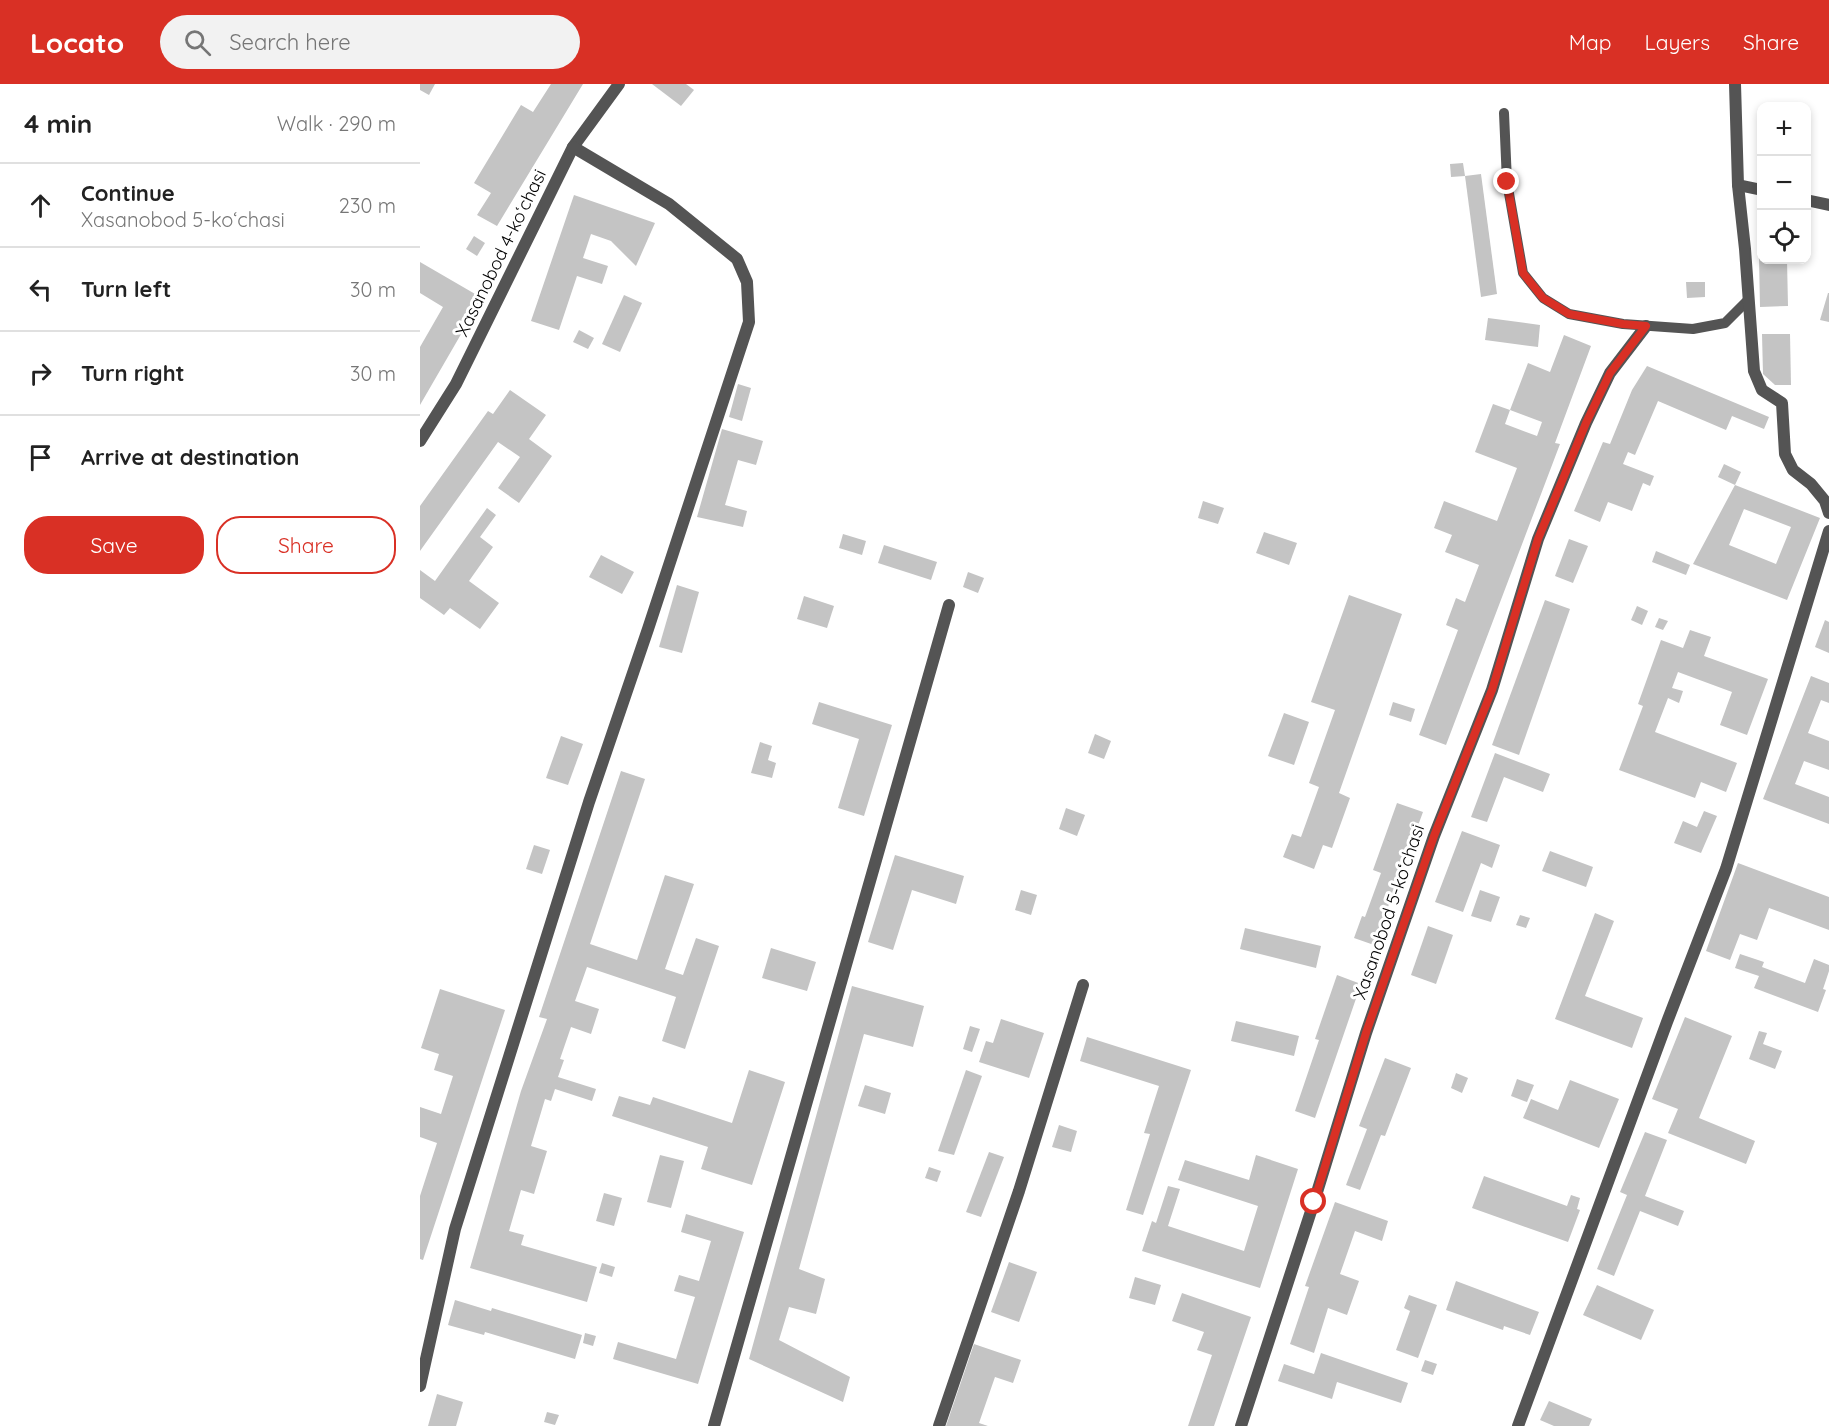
<!DOCTYPE html>
<meta charset="utf-8">
<style>
:root{--surface:#fff;--page:#f2f2f2;--text:#222;--muted:#767676;--line:#e0e0e0;--accent:#d93025}
body{margin:0;font-family:Quicksand,sans-serif;background:var(--page);color:var(--text)}
.controls{position:absolute;right:18px;top:18px;display:grid;overflow:hidden;border-radius:12px;box-shadow:0 3px 9px #0003}
.controls button{width:54px;height:54px;display:grid;place-items:center;padding:0;border:0;border-bottom:2px solid var(--line);background:var(--surface);color:var(--text);font:30px sans-serif}
.stop{position:absolute;width:18px;height:18px;margin:-14px;border:4px solid #d93025;border-radius:50%;background:#fff}
.stop.end{background:#d93025;border-color:#fff;box-shadow:0 2px 6px #0008}
.list{margin:0;padding:0;list-style:none}
h2{display:flex;justify-content:space-between;align-items:center;height:78px;margin:0;padding:0 24px;font-size:26px}
h2 small{font-size:20px;font-weight:400;color:var(--muted)}
.list li{display:grid;grid-template-columns:39px 1fr auto;gap:18px;align-items:center;box-sizing:border-box;height:84px;padding:0 24px;border-top:2px solid var(--line)}
.list b{display:block;font-size:22px;white-space:nowrap}
.list p{margin:0;font-size:20px;white-space:nowrap;color:var(--muted)}
.list em{font-size:20px;font-style:normal;color:var(--muted)}
.actions{display:flex;gap:12px;padding:18px 24px}
.actions a{flex:1;padding:14px 0;border:2px solid var(--accent);border-radius:24px;text-align:center;font-size:21px;color:var(--accent)}
.actions .main{background:var(--accent);color:#fff}
.icon{flex:none;width:33px;height:33px;fill:none;stroke:currentColor;stroke-width:2;stroke-linecap:round;stroke-linejoin:round}
.map{position:relative;flex:none;width:1409px;height:1342px;overflow:hidden}
header{display:flex;align-items:center;gap:36px;box-sizing:border-box;height:84px;padding:0 30px;background:var(--accent);color:#fff}
header strong{font-size:28px}
nav{display:flex;gap:33px;margin-inline-start:auto;font-size:21px}
.search{width:420px;height:54px;background:var(--page);display:flex;align-items:center;gap:15px;box-sizing:border-box;padding:0 21px;border-radius:33px;color:var(--muted);font-size:22px}
main{display:flex}
aside{flex:1;background:var(--surface)}
.map>svg:first-child{display:block}
.building{fill:#c4c4c4;fill-rule:evenodd}
.lines{fill:none;stroke-linecap:round;stroke-linejoin:round}
.service{stroke:#545454;stroke-width:10}
.minor{stroke:#545454;stroke-width:12}
.route{stroke:#d93025;stroke-width:8}
.labels{text-anchor:middle;stroke-width:6;stroke-linejoin:round;paint-order:stroke}
.street-label{font-size:18px;fill:#000;stroke:#fff}
</style>
<header>
<strong>Locato</strong>
<div class="search"><svg class="icon" aria-label="search" viewBox="0 0 24 24"><circle cx="10" cy="10" r="6"/><path d="M15 15l6 6"/></svg>Search here</div>
<nav><a>Map</a><a>Layers</a><a>Share</a></nav>
</header>
<main>
<aside>
<h2>4 min<small>Walk · 290 m</small></h2>
<ul class="list">
<li><svg class="icon" aria-label="ahead" viewBox="0 0 24 24"><path d="M12 20V5M6 11l6-6 6 6"/></svg><div><b>Continue</b><p>Xasanobod 5-koʻchasi</p></div><em>230 m</em></li>
<li><svg class="icon" aria-label="left" viewBox="0 0 24 24"><path d="M17 20v-9H6M10 6l-5 5 5 5"/></svg><div><b>Turn left</b></div><em>30 m</em></li>
<li><svg class="icon" aria-label="right" viewBox="0 0 24 24"><path d="M7 20v-9h11M14 6l5 5-5 5"/></svg><div><b>Turn right</b></div><em>30 m</em></li>
<li><svg class="icon" aria-label="arrive" viewBox="0 0 24 24"><path d="M6 21V4h12l-3 4 3 4H6"/></svg><div><b>Arrive at destination</b></div></li>
</ul>
<div class="actions"><a class="main">Save</a><a>Share</a></div>
</aside>
<div class="map">
<svg width="1409" height="1342" viewBox="0 0 1409 1342">
<rect width="100%" height="100%" fill="#fff"/>
<!-- building -->
<g class="building">
<polygon points="0,0 15,0 9,11 0,6"/>
<polygon points="131,0 163,0 77,142 57,131 71,109 54,99 101,21 113,28"/>
<polygon points="232,0 266,0 274,6 261,22"/>
<polygon points="1337,44 1341,44 1341,95 1338,95"/>
<polygon points="1043,79 1045,92 1031,93 1030,80"/>
<polygon points="1061,90 1077,210 1061,213 1045,92"/>
<polygon points="154,111 235,139 216,182 191,157 171,150 163,174 188,182 182,200 157,192 139,246 111,237"/>
<polygon points="1338,125 1341,125 1341,176 1367,176 1368,222 1340,223"/>
<polygon points="54,152 65,159 57,172 46,165"/>
<polygon points="0,178 62,214 0,321 0,263 23,223 0,209"/>
<polygon points="1266,198 1285,198 1285,213 1267,214"/>
<polygon points="1408,209 1409,209 1409,238 1400,236"/>
<polygon points="204,211 222,219 200,268 182,260"/>
<polygon points="1068,234 1120,241 1118,263 1065,256"/>
<polygon points="159,246 174,254 168,265 153,258"/>
<polygon points="1342,250 1370,250 1371,301 1355,301 1343,290"/>
<polygon points="1144,251 1171,262 1135,359 1140,360 1026,661 999,651 1038,546 1026,541 1036,514 1045,518 1059,481 1025,468 1032,451 1014,444 1024,417 1077,437 1097,384 1055,368 1073,320 1090,326 1085,340 1117,352 1122,338 1090,326 1108,279 1130,288"/>
<polygon points="1227,282 1349,333 1344,345 1312,332 1306,346 1238,317 1215,371 1208,368 1203,380 1234,392 1230,402 1223,399 1212,427 1188,418 1180,438 1154,427 1183,358 1190,360 1212,306"/>
<polygon points="318,300 331,304 322,337 309,333"/>
<polygon points="90,306 126,331 109,355 132,372 99,419 78,404 100,373 78,358 0,467 0,422 68,327 73,330"/>
<polygon points="302,345 343,357 336,381 318,376 305,421 327,427 323,443 277,433"/>
<polygon points="1304,380 1321,388 1315,401 1298,393"/>
<path d="M1315 401 1400 434 1367 516 1273 480ZM1324 425 1371 443 1356 480 1309 461Z"/>
<polygon points="783,417 804,424 798,440 778,434"/>
<polygon points="67,424 76,431 60,453 73,463 49,497 79,519 60,545 30,524 24,531 0,514 0,486 15,497"/>
<polygon points="844,448 877,459 869,481 836,469"/>
<polygon points="423,450 446,457 442,471 419,464"/>
<polygon points="1149,455 1168,462 1153,499 1135,492"/>
<polygon points="464,461 517,478 511,496 458,479"/>
<polygon points="1236,467 1270,481 1266,491 1232,478"/>
<polygon points="181,471 214,488 202,510 169,493"/>
<polygon points="548,488 564,494 558,509 543,503"/>
<polygon points="257,501 279,508 262,569 239,563"/>
<polygon points="929,511 982,530 919,709 930,714 912,764 903,761 894,785 863,773 872,750 881,753 899,703 889,699 915,626 891,618"/>
<polygon points="384,512 414,522 407,544 377,535"/>
<polygon points="1125,516 1150,525 1099,671 1072,661"/>
<polygon points="1217,522 1228,527 1222,541 1211,536"/>
<polygon points="1239,534 1248,537 1243,546 1235,543"/>
<polygon points="1405,536 1409,538 1409,569 1395,563"/>
<polygon points="1270,546 1291,553 1284,572 1348,595 1327,651 1300,641 1312,608 1258,588 1252,604 1263,607 1259,619 1248,614 1235,648 1317,679 1306,708 1281,698 1275,714 1199,686 1223,622 1218,620 1241,556 1263,564"/>
<polygon points="1391,592 1409,599 1409,619 1401,616 1388,649 1409,657 1409,686 1384,677 1375,700 1409,713 1409,740 1343,715"/>
<polygon points="399,618 472,641 444,732 418,724 439,655 392,640"/>
<polygon points="973,618 995,625 991,638 969,631"/>
<polygon points="864,629 889,638 874,681 848,672"/>
<polygon points="675,650 691,657 684,675 668,669"/>
<polygon points="141,652 163,660 148,701 126,694"/>
<polygon points="340,658 352,662 348,676 356,679 352,694 331,689"/>
<polygon points="1075,669 1130,690 1123,708 1084,693 1067,738 1051,733"/>
<polygon points="201,687 225,695 170,860 217,876 245,791 274,800 245,885 263,891 276,854 299,862 265,965 242,957 256,913 167,883 155,917 179,925 171,950 151,943 140,975 144,976 138,993 176,1005 172,1017 135,1005 131,1017 125,1015 111,1062 127,1067 114,1110 101,1106 89,1147 104,1151 101,1161 177,1183 167,1218 50,1184 101,1007 127,935 119,933"/>
<polygon points="977,719 1003,728 954,861 934,854 942,832 945,833 961,789 953,786"/>
<polygon points="646,724 665,731 657,752 639,745"/>
<polygon points="1284,727 1297,732 1281,769 1254,759 1263,737 1277,743"/>
<polygon points="1042,747 1080,761 1072,784 1061,779 1043,828 1015,818"/>
<polygon points="114,761 130,766 122,790 106,785"/>
<polygon points="1130,767 1173,783 1166,803 1122,787"/>
<polygon points="475,771 544,792 536,820 492,806 473,866 448,858"/>
<polygon points="1318,779 1409,813 1409,846 1349,824 1337,856 1320,850 1310,876 1286,867"/>
<polygon points="601,806 617,811 611,831 595,826"/>
<polygon points="1060,806 1080,813 1071,838 1051,832"/>
<polygon points="1175,829 1194,837 1165,912 1223,934 1212,964 1135,935"/>
<polygon points="1100,831 1110,834 1106,844 1096,841"/>
<polygon points="1008,842 1033,851 1016,900 991,891"/>
<polygon points="825,844 901,862 896,884 820,865"/>
<polygon points="351,864 396,878 387,907 342,894"/>
<polygon points="1320,870 1344,878 1342,883 1385,899 1394,875 1409,881 1409,887 1403,905 1406,906 1398,928 1334,904 1339,892 1315,884"/>
<polygon points="917,891 941,900 895,1034 875,1027 899,956 895,955"/>
<polygon points="432,902 504,922 493,963 444,950 379,1185 405,1195 396,1230 369,1223 359,1256 430,1293 423,1318 329,1275"/>
<polygon points="20,905 85,926 3,1176 0,1175 0,1112 17,1059 0,1053 0,1023 21,1030 33,992 14,986 19,970 1,964"/>
<polygon points="1265,933 1312,952 1279,1034 1335,1057 1326,1080 1248,1049 1258,1025 1232,1015"/>
<polygon points="581,935 624,949 609,994 559,978 566,957 573,959"/>
<polygon points="816,937 879,952 874,972 811,957"/>
<polygon points="550,942 560,945 552,968 543,965"/>
<polygon points="1339,947 1347,949 1343,960 1362,967 1355,985 1329,975"/>
<polygon points="667,953 771,986 723,1131 706,1126 730,1050 724,1049 739,1002 660,977"/>
<polygon points="965,974 991,984 965,1052 961,1051 940,1106 926,1101 947,1045 939,1042"/>
<polygon points="329,986 365,998 332,1101 281,1085 288,1063 192,1032 199,1012 230,1021 233,1013 312,1039"/>
<polygon points="546,986 562,992 534,1071 518,1067"/>
<polygon points="1036,989 1048,994 1042,1009 1031,1004"/>
<polygon points="1097,995 1114,1001 1107,1018 1091,1012"/>
<polygon points="1150,996 1199,1015 1179,1064 1103,1034 1111,1015 1138,1026"/>
<polygon points="445,1001 471,1009 465,1030 438,1022"/>
<polygon points="639,1041 657,1047 651,1068 632,1063"/>
<polygon points="1225,1048 1247,1056 1225,1112 1264,1127 1258,1142 1220,1127 1194,1192 1177,1185 1207,1111 1200,1108"/>
<polygon points="569,1068 584,1073 561,1133 546,1128"/>
<polygon points="240,1071 264,1077 251,1124 227,1118"/>
<polygon points="836,1071 878,1085 840,1204 722,1167 732,1137 736,1139 748,1102 760,1105 748,1142 824,1167 838,1122 758,1096 765,1076 829,1096"/>
<polygon points="509,1083 521,1087 517,1098 505,1094"/>
<polygon points="1064,1092 1147,1122 1151,1111 1160,1114 1157,1125 1160,1126 1148,1158 1052,1124"/>
<polygon points="184,1109 202,1114 194,1142 176,1137"/>
<polygon points="915,1118 968,1137 962,1157 935,1147 920,1190 939,1197 927,1231 908,1224 894,1269 870,1260 889,1203 885,1202"/>
<polygon points="266,1130 324,1148 278,1300 193,1275 198,1258 256,1275 275,1213 254,1207 259,1191 279,1197 291,1157 261,1148"/>
<polygon points="589,1178 617,1188 599,1238 571,1228"/>
<polygon points="182,1179 195,1183 192,1193 179,1189"/>
<polygon points="715,1193 741,1201 735,1221 709,1214"/>
<polygon points="1036,1197 1119,1228 1110,1251 1084,1242 1083,1246 1026,1226"/>
<polygon points="1177,1201 1234,1226 1221,1256 1163,1231"/>
<polygon points="762,1209 831,1233 794,1342 768,1342 792,1271 777,1266 784,1248 752,1237"/>
<polygon points="989,1211 1017,1221 998,1274 976,1266 990,1227 984,1224"/>
<polygon points="35,1216 71,1227 72,1224 162,1251 155,1275 65,1248 64,1251 28,1241"/>
<polygon points="165,1249 176,1252 173,1262 163,1259"/>
<polygon points="554,1260 601,1276 593,1299 575,1293 559,1339 568,1342 526,1342"/>
<polygon points="901,1269 988,1299 981,1319 917,1298 912,1315 858,1297 864,1280 894,1290"/>
<polygon points="1005,1276 1017,1280 1013,1291 1001,1287"/>
<polygon points="17,1310 43,1318 36,1342 8,1342"/>
<polygon points="1129,1317 1172,1335 1169,1342 1134,1342 1120,1336"/>
<polygon points="127,1328 139,1331 135,1341 124,1338"/>
</g>
<g class="lines">
<!-- service -->
<polyline class="service" points="1084,29 1087,98 1103,189 1123,214 1149,230 1203,240 1273,245 1305,239 1329,215"/>
<!-- minor -->
<g class="minor">
<polyline points="1315,0 1318,101 1325,165 1334,287 1342,306 1362,319 1365,370 1373,386 1391,400 1405,417 1409,429"/>
<polyline points="1318,101 1342,106"/>
<polyline points="1386,116 1409,121"/>
<polyline points="0,357 36,300 153,63 199,0"/>
<polyline points="0,1302 35,1145 169,718 228,545 329,238 327,198 317,175 249,120 153,63"/>
<polyline points="294,1342 529,521"/>
<polyline points="519,1342 599,1107 663,901"/>
<polyline points="821,1342 894,1118 946,949 1014,752 1072,606 1118,455 1166,339 1190,289 1226,242"/>
<polyline points="1098,1342 1247,938 1306,785 1409,447"/>
</g>
</g>
<g class="lines">
<!-- route -->
<polyline class="route" points="894,1118 946,949 1014,752 1072,606 1118,455 1166,339 1190,289 1226,242 1203,240 1149,230 1123,214 1103,189 1087,98"/>
</g>
<g class="labels">
<!-- street labels -->
<g class="street-label">
<text transform="translate(81 169) rotate(-64)" y="6">Xasanobod 4-koʻchasi</text>
<text transform="translate(969 828) rotate(-71)" y="6">Xasanobod 5-koʻchasi</text>
</g>
</g>
</svg>
<div class="controls">
<button>+</button>
<button>−</button>
<button><svg class="icon" aria-label="locate" viewBox="0 0 24 24"><circle cx="12" cy="12" r="6"/><path d="M12 2v4M12 18v4M2 12h4M18 12h4"/></svg></button>
</div>
<div class="stop" style="left:894px;top:1118px"></div>
<div class="stop end" style="left:1087px;top:98px"></div>
</div>
</main>
